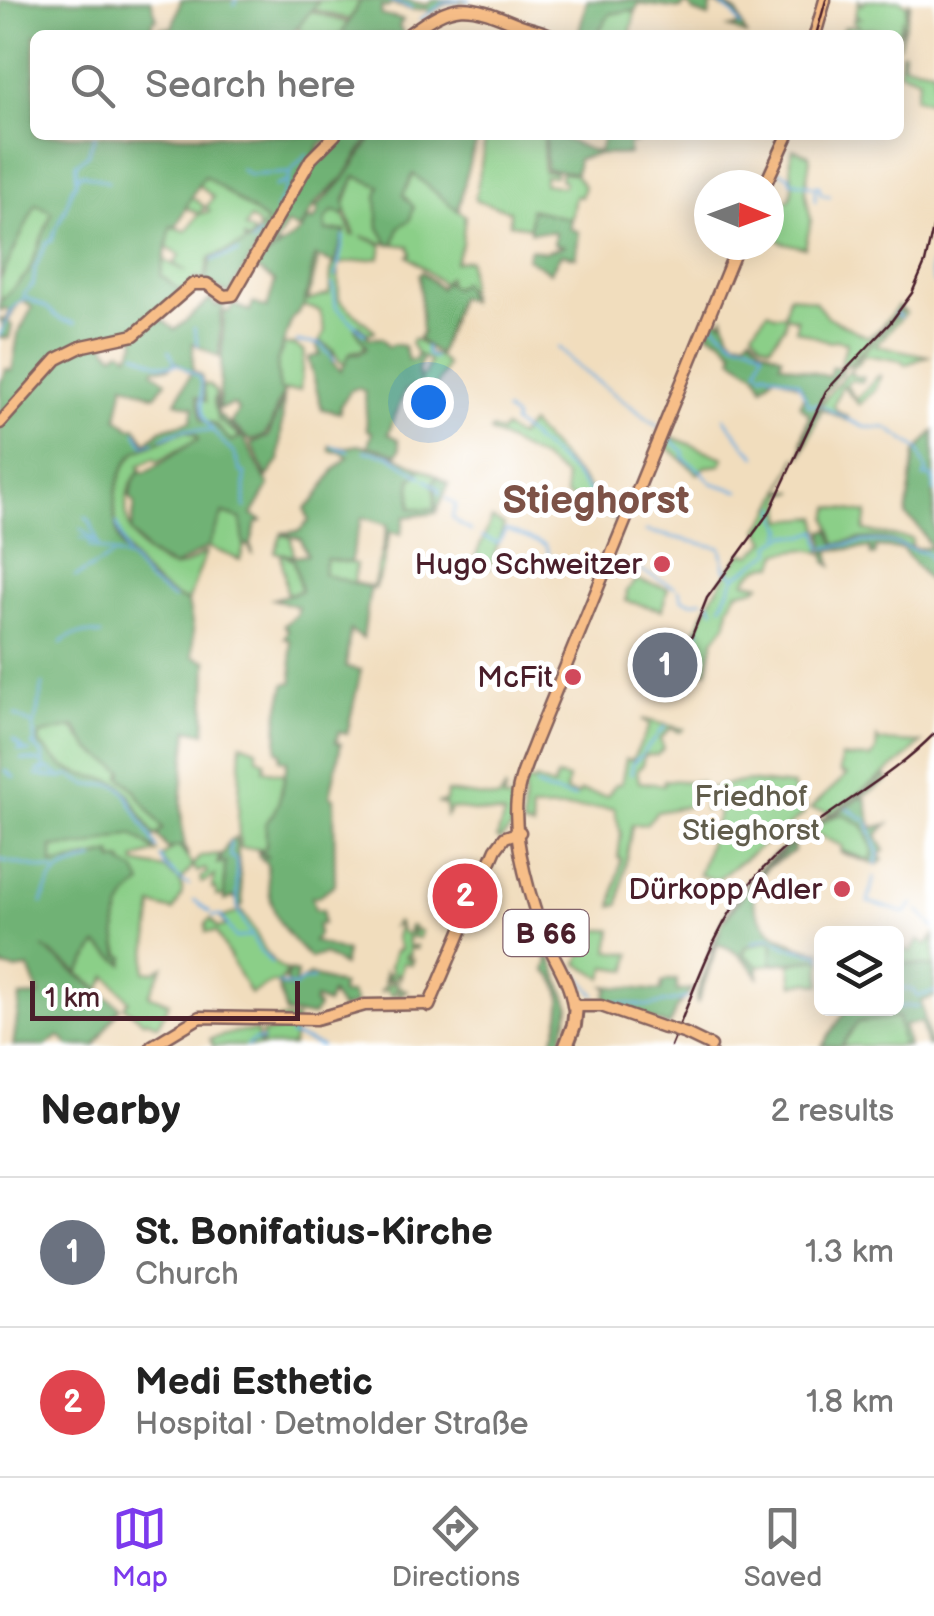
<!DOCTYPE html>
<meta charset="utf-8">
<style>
:root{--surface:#fff;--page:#f2f2f2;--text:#222;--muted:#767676;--line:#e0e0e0;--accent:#7c3aed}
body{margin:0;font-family:"Balsamiq Sans",sans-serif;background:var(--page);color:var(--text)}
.controls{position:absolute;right:30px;bottom:30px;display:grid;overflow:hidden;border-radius:15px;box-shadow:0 5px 25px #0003}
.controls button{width:90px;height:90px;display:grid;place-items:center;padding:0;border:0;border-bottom:2px solid var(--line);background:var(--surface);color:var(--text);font:50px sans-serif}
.compass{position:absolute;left:694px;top:170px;width:90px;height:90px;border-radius:50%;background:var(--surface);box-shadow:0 5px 25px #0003;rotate:91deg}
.scale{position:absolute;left:30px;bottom:25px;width:270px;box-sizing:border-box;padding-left:10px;border:5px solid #4a1f2b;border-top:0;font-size:28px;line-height:35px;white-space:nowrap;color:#4a1f2b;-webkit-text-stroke:8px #fff;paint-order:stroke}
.you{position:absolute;left:428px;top:402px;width:35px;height:35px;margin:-25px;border:8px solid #fff;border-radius:50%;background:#1a73e8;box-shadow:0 0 0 15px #1a73e833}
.badge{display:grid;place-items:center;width:65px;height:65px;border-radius:50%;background:var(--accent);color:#fff;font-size:32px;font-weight:700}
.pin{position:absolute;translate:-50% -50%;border:5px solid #fff;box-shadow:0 2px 10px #0006}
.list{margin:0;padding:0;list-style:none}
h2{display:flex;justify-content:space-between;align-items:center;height:130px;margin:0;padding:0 40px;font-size:42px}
h2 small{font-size:32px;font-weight:400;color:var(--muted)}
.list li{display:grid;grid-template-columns:65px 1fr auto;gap:30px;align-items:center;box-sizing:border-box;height:150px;padding:0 40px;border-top:2px solid var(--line)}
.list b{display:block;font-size:38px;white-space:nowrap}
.list p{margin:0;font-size:32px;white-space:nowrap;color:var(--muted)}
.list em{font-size:32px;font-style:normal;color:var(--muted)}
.icon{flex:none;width:55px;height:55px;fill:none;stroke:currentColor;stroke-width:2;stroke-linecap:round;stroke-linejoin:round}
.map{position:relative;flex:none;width:934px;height:1046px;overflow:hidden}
.search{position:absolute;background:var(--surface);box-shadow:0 5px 25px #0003;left:30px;right:30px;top:30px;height:110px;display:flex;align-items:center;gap:25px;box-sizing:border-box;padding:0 35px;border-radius:15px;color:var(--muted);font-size:38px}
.sheet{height:430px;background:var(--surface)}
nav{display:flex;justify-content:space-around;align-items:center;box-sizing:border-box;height:140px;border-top:2px solid var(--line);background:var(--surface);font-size:28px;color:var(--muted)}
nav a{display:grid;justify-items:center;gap:5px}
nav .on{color:var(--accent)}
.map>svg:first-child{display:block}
.green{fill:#8bcf88;stroke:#6a775a;stroke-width:2.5}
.forest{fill:#70b274;stroke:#5d6850;stroke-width:2.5;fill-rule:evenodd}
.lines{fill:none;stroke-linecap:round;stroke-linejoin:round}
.stream{stroke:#6caee0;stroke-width:2.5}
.major-casing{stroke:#84625e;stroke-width:15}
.highway-casing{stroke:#84625e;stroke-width:18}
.major{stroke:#f7be88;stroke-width:10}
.highway{stroke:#f7be88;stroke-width:12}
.tram{stroke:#4a1f2b;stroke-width:2.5}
.rail{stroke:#4a1f2b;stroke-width:2.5}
.major-bridge-casing{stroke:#84625e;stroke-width:15;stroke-linecap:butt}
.major-bridge{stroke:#f7be88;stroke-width:10}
.poi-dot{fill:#d1495b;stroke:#fff;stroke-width:4}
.labels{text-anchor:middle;stroke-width:10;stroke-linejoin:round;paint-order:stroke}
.shield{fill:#fff;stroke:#80626b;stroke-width:2.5}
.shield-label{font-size:28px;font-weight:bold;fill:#4a1f2b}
.poi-label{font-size:30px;fill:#4a1f2b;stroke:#fff;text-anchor:end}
.park-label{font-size:30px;fill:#615d4c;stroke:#fff}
.district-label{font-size:40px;font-weight:bold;fill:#7d5247;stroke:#fff}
</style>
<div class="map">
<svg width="934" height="1046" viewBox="0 0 934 1046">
<rect width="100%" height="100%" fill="#fff"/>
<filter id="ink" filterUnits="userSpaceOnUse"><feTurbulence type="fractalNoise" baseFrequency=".01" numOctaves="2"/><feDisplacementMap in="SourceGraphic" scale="20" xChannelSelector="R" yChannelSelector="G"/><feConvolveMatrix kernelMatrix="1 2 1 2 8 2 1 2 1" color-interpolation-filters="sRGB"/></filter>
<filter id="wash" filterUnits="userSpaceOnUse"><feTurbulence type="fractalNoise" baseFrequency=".0048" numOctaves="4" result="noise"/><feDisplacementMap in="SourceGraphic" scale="40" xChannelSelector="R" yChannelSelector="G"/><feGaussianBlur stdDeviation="2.25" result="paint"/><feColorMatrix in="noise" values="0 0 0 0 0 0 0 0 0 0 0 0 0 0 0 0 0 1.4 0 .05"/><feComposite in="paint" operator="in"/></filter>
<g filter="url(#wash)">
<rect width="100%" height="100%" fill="#f1ddbd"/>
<!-- green -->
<g class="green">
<polygon points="319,0 361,0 349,20 312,9"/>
<polygon points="859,0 862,5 865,0 900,0 907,5 905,18 909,2 911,3 899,47 903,18 897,35 872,28 860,29 866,31 865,35 841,35 842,30 847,33 844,27 859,26 853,22 854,18 860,18 855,15"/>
<polygon points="632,10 635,13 630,35 596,35 610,14"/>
<polygon points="310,11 348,23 341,35 306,35 297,28"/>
<polygon points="901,52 904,52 903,64 934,69 934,102 915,98 919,78 899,71"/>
<polygon points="486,135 544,135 543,171 555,172 555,176 544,176 544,184 564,187 565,181 560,180 561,172 574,174 584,186 581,197 575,196 571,219 531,209 530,227 510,224 510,211 475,200"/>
<path d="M793 149 809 155 810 159 805 190 811 221 805 248 781 242 769 233V204L789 200C798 183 786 168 793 149Z"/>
<path d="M414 173 465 216 462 244 455 262 469 260V301L465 287 454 289 447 283 449 276 443 284 408 256 411 254 409 246 382 243 361 236 382 245 380 258 338 264 339 300 375 331 368 334 359 326 357 331 365 342 363 350 351 352 345 363 340 362 333 350 320 341 325 332 320 311 304 306 316 255 319 256 308 301 329 294 331 272 345 231H325V220L333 211C346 211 348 224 352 235H355L344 206 355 176 380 186 379 228 394 243 407 201 403 195Z"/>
<polygon points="205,176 267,222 260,232 257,228 258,224 250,219 245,228 254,233 249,242 209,259 204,281 197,278 181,291 160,275 162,259 187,272 174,264 180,255 165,247 171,226 186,231 199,214 184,207 191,196 204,206 200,214 210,211 206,208 213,197 197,184"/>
<path d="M36 203 52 212C40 243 32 284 0 302V280Z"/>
<polygon points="789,295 815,301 826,316 868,337 878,330 898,306 901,309 847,365 840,364 847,342 836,340 830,342 796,330 797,319 786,316 785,326 770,346 761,342 753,330 768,311 774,315 784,315"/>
<polygon points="903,310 906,313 876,345 928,356 905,365 902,361 865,355 854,367 850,366"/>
<polygon points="413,339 426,346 428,355 437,355 447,365 433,393 422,389 419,376 424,376 430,361 417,354 411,343"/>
<polygon points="284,345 295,345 304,352 300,390 279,391 277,361"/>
<path d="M851 370V375L863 378 862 382 850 380 846 384 856 400 878 376H881L875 390 859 405 842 385 834 405 837 411 848 417 847 420 822 409 801 457C804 428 827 390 851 370Z"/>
<polygon points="208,384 216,392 214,402 218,420 242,436 231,442 216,425 202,420 197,397 205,400 203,385"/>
<polygon points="530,424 615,516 623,517 620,522 566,496 565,477 543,460 490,432 492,429 500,433 504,428 518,437"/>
<path d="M186 430 191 431 198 439 158 461 154 458 139 466 141 470C116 496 124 539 155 559 162 563 169 569 177 567 187 566 197 557 206 552L188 602C133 581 89 512 130 458 140 443 169 436 186 430Z"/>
<polygon points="667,435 724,458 721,465 704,467 698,474 663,443"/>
<path d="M797 456 781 490 796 492 784 493 783 520 818 517 822 553C807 546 795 551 779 553L775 565C763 564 751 571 745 582L760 584 756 588 737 592 729 607 727 623 714 640 707 671 681 673C695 626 712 591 742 553L751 555 767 541 759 529 771 512Z"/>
<polygon points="420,468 437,476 432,485 435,487 435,509 411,509 411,477 415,477"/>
<path d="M831 507 867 513 864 531 912 539V549C887 539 862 535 836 545L828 518Z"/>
<polygon points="223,513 242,519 245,544 240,560 208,547"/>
<polygon points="492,519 504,525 490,568 472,564"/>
<polygon points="388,525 383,567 374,589 330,579 323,574 326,558 356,564 354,583 373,587"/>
<polygon points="281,535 291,537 294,557 287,555 294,561 301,591 287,594 281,554 275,552"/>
<polygon points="637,580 668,588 662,610 626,601 627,590"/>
<polygon points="642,719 684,729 680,732 671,728 660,739 664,748 657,755 644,755 642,766 637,770 639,782 664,785 664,780 701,782 701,795 690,793 689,806 657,812 646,824 632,825 619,904 612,906 621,859 618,858 621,834 614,808 531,809 533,828 523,826 525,781 533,783 535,780 553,787 557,776 568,779 566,792 578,795 580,791 607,796 616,784 621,784 626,759 632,760 650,725"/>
<polygon points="71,725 91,750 124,771 121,777 133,788 164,830 155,836 136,812 129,793 64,767 39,744 40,734"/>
<polygon points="877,738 879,741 921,743 903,760 777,854 831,812 810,809 847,775 840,772 841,757 871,758 876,751"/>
<polygon points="241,743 257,749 257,758 265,761 264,770 285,774 277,809 266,823 266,849 240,848 238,822"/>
<polygon points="886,776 888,780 832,817 842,814 864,826 873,850 872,859 868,860 841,851 842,846 816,834 812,841 801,839"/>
<polygon points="746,781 793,786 794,795 804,797 804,814 716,880 699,875 719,812 717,808 704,810 704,789"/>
<polygon points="516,787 513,827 500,840 497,838 504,815 451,808 446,816 446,805 437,803 446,801 447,792 499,799 506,788 503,799 511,801"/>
<path d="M132 834 157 852 135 859V863L165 869 176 878 161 858 174 847H180L192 865 201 856 220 854 217 864 225 862 224 896H216V889H212L215 876 202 883 200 878 207 873 205 869 197 872 193 866 182 880 177 878C188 889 179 901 173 911L153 905 145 971 154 972 163 967 149 995 169 1003 158 1025 147 1020 144 1022 124 1007 129 1000 107 976 100 989 79 973 97 944 123 964 114 933 131 870 114 861 111 854 52 865V846H86Z"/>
<path d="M241 911C259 929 262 961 288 971L279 983H271L250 994 216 932H206V923L211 919 218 928 226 926 221 918Z"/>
<polygon points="396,922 398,923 401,931 407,935 410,926 414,927 411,932 413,935 415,929 421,931 419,938 409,937 407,940 410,947 417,946 416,949 409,948 410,955 405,955 406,959 410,957 411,963 414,958 412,964 403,963 398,984 400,974 396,973 394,984 408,991 403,991 399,1004 399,989 395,989 394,997 386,989 380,992 385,985 384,978 389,979 385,984 390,986 392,978 385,976 385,971 388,975 392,972 390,966 395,951 400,949 396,939 398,924 393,926"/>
<polygon points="590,930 612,930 609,951 631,954 628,970 606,967 603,978 578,964"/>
<polygon points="772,933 799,946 821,952 821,985 809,982 793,985 790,964 805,960 756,966 744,954 746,947 766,941"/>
<polygon points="934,935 934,967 898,962 903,948 911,952 919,940 927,945"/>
<polygon points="899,1017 902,1046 841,1046 858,1022"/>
<polygon points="278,1019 296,1019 293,1046 213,1046 210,1039 236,1032 257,1031 259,1043 262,1043 262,1033 277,1031"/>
</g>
<!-- forest -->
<g class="forest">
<path d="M0 0H151L157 19H154L148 35H35V135H334L320 145 229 294 205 281 211 259 246 243 243 237 249 242 267 222 205 176C190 194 187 208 176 227L171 226 161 275 181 291 133 334 112 338 109 335 106 339V346L114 355 121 350 129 355 136 343 135 336 160 318 175 330 211 299 216 307 225 300 221 315 219 357 193 343V371L201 375 206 401 197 397 202 420 215 425 231 441 241 437 218 420 214 402 216 392 218 414 243 436 269 486 252 515 262 521 256 524 251 544 253 555 248 545H244L241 519 223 513 208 547 174 567 149 554 131 532 135 503 130 498C131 486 133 478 141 470L144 473C162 464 178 450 198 440L196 435 185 430 137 451C111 474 108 526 126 554 140 574 166 594 188 602L193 628V656L207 661 205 733 188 729C185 765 175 823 188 856L180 846 168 849 157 835 163 829 133 788 121 777 123 771 91 750 75 727 40 735 39 744C48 750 54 759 63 766 79 778 101 775 118 783 128 788 146 824 155 836L152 839 156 846 153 849 132 834 86 846 52 847V865L112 854 114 861 122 860 124 865 136 871 142 884C117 900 113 927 119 955L125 957 124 964 97 945 79 973 42 947 120 1007 95 1046H69L60 1036 45 1046H13L20 997 40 996 29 968 15 970 0 966V384L6 369 12 371 18 334 32 308 24 301 18 304 8 321 12 326 9 338H0L3 326 0 318 4 321 9 312 5 308 0 311V302L28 273 52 212 36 204 0 280ZM175 361 191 373 176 402 194 407 191 421 162 429 146 443 136 427 130 428 117 418 124 384 155 396 166 381 153 371 155 368H169Z"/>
<polygon points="181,0 319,0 292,35 155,35 160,28 172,28"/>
<polygon points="361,0 404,0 427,5 432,0 470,0 447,3 431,13 425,9 413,10 391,4 387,8 382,6 381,15 403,20 399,26 404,35 341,35"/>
<polygon points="587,0 717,0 737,12 746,35 729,28 737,27 740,23 733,12 712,3 709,17 694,12 686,3 681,9 638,4 635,13 632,10 610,14 596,35 578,35"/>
<polygon points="338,135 371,135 343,179 317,202 299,230 287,224 276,243 279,246 257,263 315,156"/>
<path d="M374 135H410L416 140 420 135 427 139 431 135H480L470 159 458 211 413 174 403 195 414 207 410 220 399 227 394 243 389 245 379 228 377 197 380 186 355 176 345 199 346 212 344 215 333 211 325 220 326 231H345L335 264 315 256 304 306 292 319 277 361 279 390 285 391C274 404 276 424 263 437L249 440 231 423 238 410 234 404 219 409 224 311 229 312 233 305 250 311 253 303 267 308 275 281 253 267 300 232 309 218 313 222 319 212 316 208 344 180Z"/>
<path d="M545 135C565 135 579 149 599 152L604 135H643L636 137 635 143 629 142V154C614 156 595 152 578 159L576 173 546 169Z"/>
<polygon points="530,209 571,219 569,228 579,232 576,257 561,254 550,272 527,258 530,249 544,252 565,246 554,244 555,232 530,232"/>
<polygon points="422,272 440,288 444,282 454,288 462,282 469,301 458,297 439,355 418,339 422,333 419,274"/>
<polygon points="714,317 722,321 724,317 730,335 736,340 747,339 751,334 761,347 782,356 780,363 829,377 832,367 844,368 825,391 801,444 809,414 800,405 804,395 801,386 775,374 763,387 756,373 732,358 734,351 722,339 708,333"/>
<polygon points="359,325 369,338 382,338 388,347 393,344 404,346 408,360 415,360 417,354 423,357 418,370 422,389 413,387 405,391 388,434 398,439 400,449 397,454 368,446 372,432 367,430 365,392 358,388 351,390 340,406 340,413 322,409 308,358 320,355 317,346 320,341 333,351 333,363 341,371 350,353 360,353 367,348 355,328"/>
<polygon points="284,396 279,461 267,477 251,443 268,437"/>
<path d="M934 431V587L902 549 876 547 875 555H871L870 548 829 550 832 566 826 562 823 531 830 530 836 545C852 539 876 535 892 541 907 545 914 551 931 547L918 526 906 516 915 453Z"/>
<path d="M358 445 385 451 420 468 415 477 411 478V508L435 509V488L432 485 437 476 449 484 436 513 405 517 401 534 390 532 385 554 382 553 388 525 362 517 350 563 326 559 323 574 370 588 363 639 350 630 346 667 361 670 347 734 339 732 336 742 341 744 330 796 334 798 335 884 318 897H312L315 909 323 910V924H318V935L313 941 346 952 343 966 324 954 310 958C277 926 268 910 267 864L259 857 258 851 268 858 259 849 266 848V823C282 804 283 785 287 761L280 759 281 752 277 751 278 716 285 684 293 682 290 640 284 638 288 631 284 625 296 615 298 607 273 599 301 591 294 561 281 553 294 557 307 555 301 539 281 533 299 531 309 521 305 509 315 500 334 470 348 457 341 452 330 451V446L343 448Z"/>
<polygon points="861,797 866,799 872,828 888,824 877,835 885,851 880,854 883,860 877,865 841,853 841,851 868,860 872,858 873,850 864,826 842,814 829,818"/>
<polygon points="236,837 243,905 238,909 237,900 234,897 224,901 225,862 219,862 229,841"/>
<path d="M794 843V851L768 867 749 888 763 892 753 895C756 929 788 948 821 951V959L771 964 773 942 767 940 746 947 743 953 758 966 759 979C752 964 735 949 718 944L697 1004 696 997 721 929 710 951C728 906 746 874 786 846L745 887 726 919 754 879Z"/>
<path d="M543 938 570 1007 559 1046H551C560 1022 571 988 545 971L548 960 540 944Z"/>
<polygon points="898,962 934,967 934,997 921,1001 930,1046 927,1046 921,1022 904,1026 908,1046 902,1046 898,1017 858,1022 841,1046 822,1046 847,1009 896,1008"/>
<polygon points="290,971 297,973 295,986 309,975 342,985 341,994 351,994 356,1004 341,1009 331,994 327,1004 315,999 314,1003 318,1007 313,1016 286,1014 278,985 290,987 285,980"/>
<polygon points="667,980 677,980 677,991 692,989 676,1009 669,1026 611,1005 605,994 609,990 605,986 661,991 662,983"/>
</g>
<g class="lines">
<!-- stream -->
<g class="stream">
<polyline points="390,0 411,8"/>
<polyline points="465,0 470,1"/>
<polyline points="714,0 734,15 741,26"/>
<polyline points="444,3 459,0"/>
<polyline points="234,5 236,0"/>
<polyline points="420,20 442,4"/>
<polyline points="511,29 514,35"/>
<polyline points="240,169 250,175 290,173"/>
<polyline points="777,171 790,176 791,181 809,185"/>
<polyline points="78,177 81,173 108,182"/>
<polyline points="275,186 286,182"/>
<polyline points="810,186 814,186"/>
<polyline points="816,186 819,186 821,194 830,196"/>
<polyline points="815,189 815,201"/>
<polyline points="283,195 291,171 307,154"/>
<polyline points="276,209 282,197"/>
<polyline points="252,244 259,235"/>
<polyline points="934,255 930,270 934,283"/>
<polyline points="213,260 239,252"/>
<path d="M34 270 47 242 52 240C55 228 62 217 67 204 71 195 69 190 76 183V164L87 156 95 135"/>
<polyline points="336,277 344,236"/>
<polyline points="333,284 336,307 365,334"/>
<polyline points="24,294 33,285 35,272"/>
<polyline points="24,297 46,307 60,319 75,323"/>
<polyline points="895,313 900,317"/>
<polyline points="712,323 736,342 750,343 763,351 758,368 763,374 765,371 798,382 809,405 818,404"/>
<polyline points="194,328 198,345"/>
<polyline points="0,335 14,307 23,299"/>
<polyline points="297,342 320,344 335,361"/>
<polyline points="426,347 427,355 435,358"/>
<polyline points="558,347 579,368 659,427"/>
<polyline points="169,351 175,363"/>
<path d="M136 353C148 359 165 369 178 364L199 377 201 383"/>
<path d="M201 386C203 409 199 414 214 432"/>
<polyline points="823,406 847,419"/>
<polyline points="505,411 515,419 513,423"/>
<polyline points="724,417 730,426"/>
<polyline points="849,420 864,427 887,428 916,448"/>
<polyline points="514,424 532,438"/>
<polyline points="732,428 745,445"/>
<polyline points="136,432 144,445 154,442"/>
<polyline points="215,434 234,454 241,472 245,473 245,508"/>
<polyline points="667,436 684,452 684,458 701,471"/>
<polyline points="162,438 185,429 211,431"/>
<polyline points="532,439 569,469"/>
<polyline points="332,446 349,451"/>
<polyline points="747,447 756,456"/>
<polyline points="918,449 927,472 924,477 932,477 934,486"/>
<polyline points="365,451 391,456 422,477"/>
<polyline points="571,471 593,497 592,507 608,515"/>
<polyline points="702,472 711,482"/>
<polyline points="426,480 438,488 440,493"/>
<polyline points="712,483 739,491"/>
<polyline points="934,489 934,491"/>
<polyline points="447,499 456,505 453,514"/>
<polyline points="777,507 778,519 785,530 781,535"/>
<polyline points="452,516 455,521 471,531"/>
<polyline points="85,517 90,521 99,546"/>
<polyline points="611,517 623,518"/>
<polyline points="117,524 127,555"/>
<polyline points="81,529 97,543"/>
<polyline points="646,531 721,548 725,570 734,575"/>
<polyline points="482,537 497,543"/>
<polyline points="81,538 94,541"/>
<polyline points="498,543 506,530 545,545 549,552 544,569 553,572"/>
<polyline points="89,545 130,559 149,582 174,599"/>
<path d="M825 548C848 545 866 539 888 542 900 544 913 551 926 553L934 563"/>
<polyline points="640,570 675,587"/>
<polyline points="75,577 112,556"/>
<polyline points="679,590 682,599 692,602 702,600"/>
<polyline points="709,602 714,609"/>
<polyline points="721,606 735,577 772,552 771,545 787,535 804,536 818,531 822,548"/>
<path d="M61 643C70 633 89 632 101 635"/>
<polyline points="685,668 695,650 694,640 700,630"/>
<polyline points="15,715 33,725 35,746"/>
<polyline points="34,727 43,684"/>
<polyline points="658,734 665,727"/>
<polyline points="13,740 25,751"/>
<polyline points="32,745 42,754 45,771"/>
<polyline points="18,750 30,752"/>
<polyline points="643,752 656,738"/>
<polyline points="21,759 41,762"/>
<polyline points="6,771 15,778"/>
<polyline points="38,771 49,769 59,775"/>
<polyline points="631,774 633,763 641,755"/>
<path d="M36 775 62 778 70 775C77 779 83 784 90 785 111 786 118 778 131 802"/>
<polyline points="535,786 549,792"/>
<polyline points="551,792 563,795"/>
<polyline points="565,796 575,797"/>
<polyline points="131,804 157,848"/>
<polyline points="847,808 866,820"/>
<polyline points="868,823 879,854 876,864"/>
<polyline points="230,842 230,856 236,860 238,911 260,951 272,963"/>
<polyline points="161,857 165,866 181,880"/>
<polyline points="0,860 54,871"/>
<polyline points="874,877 868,902 905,913"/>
<polyline points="183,882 189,885"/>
<polyline points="194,900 210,912"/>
<path d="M42 903C54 866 60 871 94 859"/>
<polyline points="918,910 934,928"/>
<polyline points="906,912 913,904"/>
<polyline points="213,916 221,916 236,938 249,936"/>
<polyline points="751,943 770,937 788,947 820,954 822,958"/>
<polyline points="564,958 595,995"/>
<polyline points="278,984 294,987 302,981 313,979"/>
<polyline points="896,988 912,990 919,997"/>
<polyline points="918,996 934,992"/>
<polyline points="613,1002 649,1006 687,998"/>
<polyline points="896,1007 918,1006"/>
<polyline points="869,1011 877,1008"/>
<polyline points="290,1035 321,1046"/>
<polyline points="246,1046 254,1040 262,1040"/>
</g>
</g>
</g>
<g filter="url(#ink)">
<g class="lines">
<defs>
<g id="major">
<path d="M407 35C456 0 464 2 520 25 530 29 540 30 550 35"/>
<polyline points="815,35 825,0"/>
<polyline points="765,185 788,135"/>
<polyline points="0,423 57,359 83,346 134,335 193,284 207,284 224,296 233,295 311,159 335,135"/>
<polyline points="429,1006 496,849 505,837 520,832"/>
<path d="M664 1028 601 1006H573C570 982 557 964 547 942 531 905 512 838 517 798 519 778 529 758 536 739L738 245"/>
<polyline points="686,1034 711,1046"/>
<polyline points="152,1046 200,1017 316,1019 365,1005 429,1004"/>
</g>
<polyline id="highway" points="566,1046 574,1025 576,1006"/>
</defs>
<!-- major casing -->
<use href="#major" class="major-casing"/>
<!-- highway casing -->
<use href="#highway" class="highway-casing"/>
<!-- major -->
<use href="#major" class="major"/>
<!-- highway -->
<use href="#highway" class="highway"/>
<!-- tram -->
<g class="tram">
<polyline points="816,35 826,0"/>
<polyline points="678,671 707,598 770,511 826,391 890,323 912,293 925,263 934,223"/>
</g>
<!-- rail -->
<path class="rail" d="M671 1046C694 991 714 926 753 880 803 820 880 789 934 734"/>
<defs>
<polyline id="major-bridge" points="665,1027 686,1034"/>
</defs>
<!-- major-bridge casing -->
<use href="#major-bridge" class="major-bridge-casing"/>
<!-- major-bridge -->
<use href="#major-bridge" class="major-bridge"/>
</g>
</g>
<!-- markers -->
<g class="poi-dot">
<circle cx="662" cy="564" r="10"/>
<circle cx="573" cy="677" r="10"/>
<circle cx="842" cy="889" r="10"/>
</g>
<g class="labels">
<!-- shield labels -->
<rect class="shield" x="503.5" y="910" width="85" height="46" rx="8"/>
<g class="shield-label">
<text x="546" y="943">B 66</text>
</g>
<!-- poi labels -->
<g class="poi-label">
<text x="642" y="574">Hugo Schweitzer</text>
<text x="553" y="687">McFit</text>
<text x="822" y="899">Dürkopp Adler</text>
</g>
<!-- park labels -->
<g class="park-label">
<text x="751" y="806">Friedhof<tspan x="751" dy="34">Stieghorst</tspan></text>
</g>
<!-- district labels -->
<g class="district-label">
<text x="596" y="513">Stieghorst</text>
</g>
</g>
</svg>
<div class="controls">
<button><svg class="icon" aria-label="layers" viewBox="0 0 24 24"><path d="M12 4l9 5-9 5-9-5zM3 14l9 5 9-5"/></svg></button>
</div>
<svg class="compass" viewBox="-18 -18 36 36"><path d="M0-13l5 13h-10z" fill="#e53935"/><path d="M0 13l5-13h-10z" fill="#767676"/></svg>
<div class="scale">1 km</div>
<div class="you"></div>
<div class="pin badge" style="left:665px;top:665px;background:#6b7280">1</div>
<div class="pin badge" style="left:465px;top:896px;background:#e0444e">2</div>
<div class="search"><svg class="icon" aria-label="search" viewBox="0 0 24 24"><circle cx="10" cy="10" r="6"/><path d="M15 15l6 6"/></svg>Search here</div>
</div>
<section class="sheet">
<h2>Nearby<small>2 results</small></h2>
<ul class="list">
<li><span class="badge" style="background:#6b7280">1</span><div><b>St. Bonifatius-Kirche</b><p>Church</p></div><em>1.3 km</em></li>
<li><span class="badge" style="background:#e0444e">2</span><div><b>Medi Esthetic</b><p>Hospital · Detmolder Straße</p></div><em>1.8 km</em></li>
</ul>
</section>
<nav>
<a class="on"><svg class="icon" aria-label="map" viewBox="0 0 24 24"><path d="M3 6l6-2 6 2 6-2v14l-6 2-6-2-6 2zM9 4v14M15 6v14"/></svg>Map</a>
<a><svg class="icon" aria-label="directions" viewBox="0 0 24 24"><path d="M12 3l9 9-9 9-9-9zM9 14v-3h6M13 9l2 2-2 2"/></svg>Directions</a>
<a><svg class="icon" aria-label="saved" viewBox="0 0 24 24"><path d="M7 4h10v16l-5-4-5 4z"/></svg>Saved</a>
</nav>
